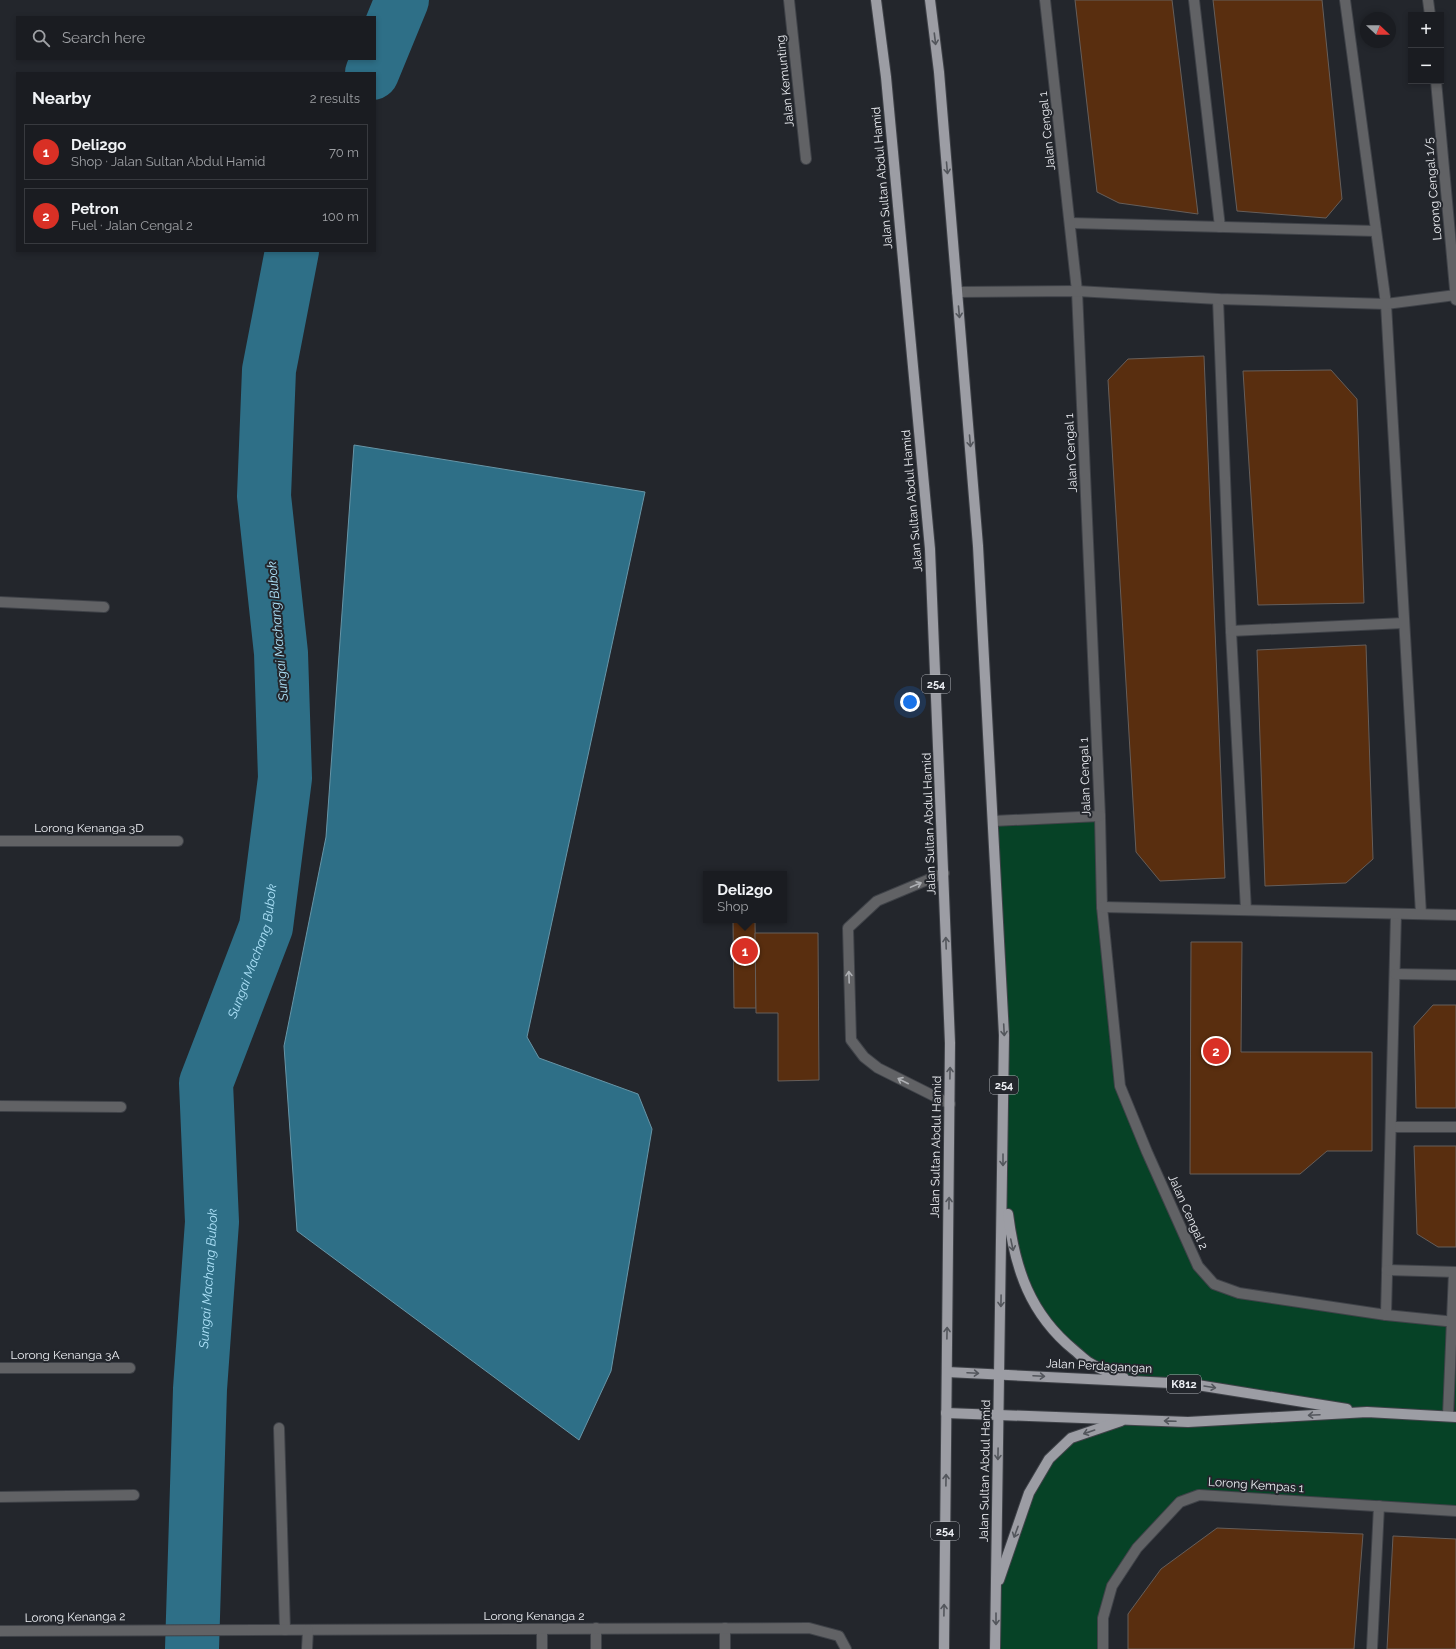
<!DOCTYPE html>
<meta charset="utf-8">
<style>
:root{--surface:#1a1c21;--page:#23252a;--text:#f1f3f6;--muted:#9fa1a5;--line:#383a3f;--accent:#d93025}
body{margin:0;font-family:Raleway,sans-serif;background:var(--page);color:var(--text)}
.controls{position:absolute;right:12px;top:12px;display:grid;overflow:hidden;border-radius:0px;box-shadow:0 2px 6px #0003}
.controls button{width:36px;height:36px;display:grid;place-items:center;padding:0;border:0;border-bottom:1px solid var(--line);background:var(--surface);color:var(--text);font:20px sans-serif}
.compass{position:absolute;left:1360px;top:12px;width:36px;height:36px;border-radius:50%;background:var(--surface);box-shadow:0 2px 6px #0003;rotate:112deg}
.you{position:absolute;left:910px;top:702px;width:14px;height:14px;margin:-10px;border:3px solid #fff;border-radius:50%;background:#1a73e8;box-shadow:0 0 0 6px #1a73e833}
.badge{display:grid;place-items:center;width:26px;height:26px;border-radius:50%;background:var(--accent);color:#fff;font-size:13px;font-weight:700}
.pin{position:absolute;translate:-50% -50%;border:2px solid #fff;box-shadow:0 1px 4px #0006}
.popup{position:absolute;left:703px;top:871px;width:84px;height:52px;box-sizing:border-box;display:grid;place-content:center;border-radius:0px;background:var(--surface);filter:drop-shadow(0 1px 3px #0005);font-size:13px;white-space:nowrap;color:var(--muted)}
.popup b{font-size:15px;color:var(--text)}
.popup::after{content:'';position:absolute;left:50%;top:100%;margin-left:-8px;border:8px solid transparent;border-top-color:var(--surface)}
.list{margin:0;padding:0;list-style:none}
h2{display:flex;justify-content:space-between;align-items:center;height:52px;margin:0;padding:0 16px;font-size:17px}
h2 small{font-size:13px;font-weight:400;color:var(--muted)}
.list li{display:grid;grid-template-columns:26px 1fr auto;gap:12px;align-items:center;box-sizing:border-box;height:56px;margin:0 8px 8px;padding:0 8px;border:1px solid var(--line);border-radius:0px}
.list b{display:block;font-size:15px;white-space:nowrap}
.list p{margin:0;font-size:13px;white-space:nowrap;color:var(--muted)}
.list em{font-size:13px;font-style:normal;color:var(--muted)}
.icon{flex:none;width:22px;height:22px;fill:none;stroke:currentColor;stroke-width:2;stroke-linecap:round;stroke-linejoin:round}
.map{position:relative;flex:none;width:1456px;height:1649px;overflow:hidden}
.search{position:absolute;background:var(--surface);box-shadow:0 2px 6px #0003;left:16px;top:16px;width:360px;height:44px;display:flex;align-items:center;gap:10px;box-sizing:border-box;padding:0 14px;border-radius:0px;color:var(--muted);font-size:15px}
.panel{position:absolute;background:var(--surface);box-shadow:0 2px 6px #0003;left:16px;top:72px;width:360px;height:180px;border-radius:0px}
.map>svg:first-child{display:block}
.green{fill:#064226;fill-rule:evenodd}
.water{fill:#2e6f87;stroke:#6795a7}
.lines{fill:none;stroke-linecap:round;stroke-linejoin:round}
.river{stroke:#2e6f87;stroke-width:54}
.building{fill:#592e0f;stroke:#665e5a}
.service-casing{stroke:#3f4248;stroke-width:12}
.minor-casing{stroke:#3f4248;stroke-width:12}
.primary-casing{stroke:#3f4248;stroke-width:12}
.service{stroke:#616265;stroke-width:10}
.minor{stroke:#616265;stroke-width:10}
.primary{stroke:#9c9da4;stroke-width:10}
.oneway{stroke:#53565c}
.oneway2{stroke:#adafb3}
.labels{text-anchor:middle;stroke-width:4;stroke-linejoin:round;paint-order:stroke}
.shield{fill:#23262c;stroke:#b0b2b7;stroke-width:1}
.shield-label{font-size:11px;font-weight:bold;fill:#eceef3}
.street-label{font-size:12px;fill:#eceef3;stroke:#23262c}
.water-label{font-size:13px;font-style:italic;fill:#ade2f9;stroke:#23262c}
</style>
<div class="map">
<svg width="1456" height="1649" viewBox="0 0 1456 1649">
<rect width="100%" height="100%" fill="#23262c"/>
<!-- green -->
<path class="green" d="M1100 816 1120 1086 1198 1266 1214 1284 1239 1293 1456 1322V1511L1199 1495 1180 1502 1118 1578 1103 1618V1649H995L996 1590 1029 1493 1049 1459 1071 1438 1126 1419 1364 1412 1129 1381 1090 1363 1032 1303 1011 1243 1003 1178 993 821ZM1453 1330 1455 1417 1448 1416Z"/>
<!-- water -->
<polygon class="water" points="354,445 645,492 527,1037 539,1058 638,1094 652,1129 611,1371 579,1440 297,1231 284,1046 326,837"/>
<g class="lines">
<!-- river -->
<g class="river">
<polyline points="372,73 402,0"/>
<path id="s1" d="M192 1649 200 1389 212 1222 206 1083 266 927 285 778 281 653 264 496 269 370 292 251"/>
</g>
</g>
<!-- building -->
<g class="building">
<polygon points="1075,0 1172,0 1198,214 1119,203 1097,192"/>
<polygon points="1213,0 1322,0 1342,199 1326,218 1237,211"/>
<polygon points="1204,356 1225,878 1160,881 1136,852 1108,380 1128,359"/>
<polygon points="1331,370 1357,399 1364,603 1258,605 1243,371"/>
<polygon points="1366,645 1373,859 1346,883 1265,886 1257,650"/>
<polygon points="733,920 755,920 756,1008 734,1008"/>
<polygon points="755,933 818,933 819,1080 778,1081 778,1013 756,1013"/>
<polygon points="1191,942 1242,942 1241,1052 1372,1052 1372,1151 1327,1151 1300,1174 1190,1174"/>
<polygon points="1433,1005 1456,1005 1456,1108 1416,1108 1414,1026"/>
<polygon points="1414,1146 1456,1146 1456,1247 1438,1247 1417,1234"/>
<polygon points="1217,1528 1363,1534 1354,1649 1128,1649 1128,1614 1161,1569"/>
<polygon points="1393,1536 1456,1539 1456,1649 1387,1649"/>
</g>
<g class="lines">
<defs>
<g id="service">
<polyline points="1194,0 1220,227"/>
<polyline points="1070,223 1376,231"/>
<polyline points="1218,299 1231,631 1246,910"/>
<polyline points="1231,631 1404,623"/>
<polyline points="944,873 877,901 848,928 851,1040 864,1057 878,1068 950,1104"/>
<polyline points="1391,1127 1456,1127"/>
<polyline points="1386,1315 1396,914"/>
<polyline points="725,1649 725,1628"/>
<polyline points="1372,1649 1379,1506"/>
</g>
<g id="minor">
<polyline points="789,0 806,159"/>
<polyline points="1045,0 1077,291 1100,816 1102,907 1120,1086 1147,1152 1198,1266 1214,1284 1239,1293 1386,1315 1456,1322"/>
<polyline points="1345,0 1386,304 1421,914"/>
<polyline points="1428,0 1430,15"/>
<polyline points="1436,81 1456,300"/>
<polyline points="957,292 1077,291 1218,299 1386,304 1456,295"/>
<polyline points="0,602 104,607"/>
<polyline points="993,821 1100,816"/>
<polyline points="0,841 178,841"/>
<polyline points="1102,907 1456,915"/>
<polyline points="1395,974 1456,975"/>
<polyline points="0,1106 121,1107"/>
<polyline points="1387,1270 1456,1272"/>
<polyline points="0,1368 130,1368"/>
<polyline points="1448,1416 1454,1272"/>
<polyline points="279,1428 285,1630"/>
<polyline points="0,1497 134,1495"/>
<polyline points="596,1628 596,1649"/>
<polyline points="542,1629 542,1649"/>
<polyline points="0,1631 809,1628 839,1636 846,1649"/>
<polyline points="307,1649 308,1630"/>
<polyline points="1103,1649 1103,1618 1112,1586 1137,1548 1180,1502 1199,1495 1456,1511"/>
</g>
<g id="primary">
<polyline points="876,0 886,77 930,549 950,1043 944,1649"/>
<polyline points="930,0 939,72 978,546 1004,1035 995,1649"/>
<path d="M1008 1214C1015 1269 1030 1314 1074 1350 1079 1354 1085 1360 1090 1363 1101 1370 1113 1374 1124 1378"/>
<polyline points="947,1372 1191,1384 1347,1409"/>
<polyline points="946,1413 1188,1422 1367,1412 1456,1417"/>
<polyline points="999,1580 1029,1493 1049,1459 1071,1438 1121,1421"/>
</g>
</defs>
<!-- service casing -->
<use href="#service" class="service-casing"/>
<!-- minor casing -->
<use href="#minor" class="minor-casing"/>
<!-- primary casing -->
<use href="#primary" class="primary-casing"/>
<!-- service -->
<use href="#service" class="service"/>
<!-- minor -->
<use href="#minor" class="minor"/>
<!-- primary -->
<use href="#primary" class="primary"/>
</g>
<!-- one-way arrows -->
<defs><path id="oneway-shaft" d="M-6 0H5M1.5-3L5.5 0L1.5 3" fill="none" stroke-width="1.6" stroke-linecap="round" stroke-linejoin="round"/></defs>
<g class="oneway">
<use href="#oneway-shaft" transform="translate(935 39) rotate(83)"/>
<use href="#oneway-shaft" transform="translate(947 168) rotate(85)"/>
<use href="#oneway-shaft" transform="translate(959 312) rotate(85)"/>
<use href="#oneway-shaft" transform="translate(970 441) rotate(85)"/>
<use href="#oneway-shaft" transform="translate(946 943) rotate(-92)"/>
<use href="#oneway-shaft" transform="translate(1004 1030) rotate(87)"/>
<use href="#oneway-shaft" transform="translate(950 1073) rotate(-89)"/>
<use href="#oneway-shaft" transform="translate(1003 1160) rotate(90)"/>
<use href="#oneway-shaft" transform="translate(949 1203) rotate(-89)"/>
<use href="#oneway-shaft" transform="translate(1012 1245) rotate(78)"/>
<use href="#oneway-shaft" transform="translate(1001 1301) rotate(91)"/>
<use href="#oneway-shaft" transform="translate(947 1333) rotate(-89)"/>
<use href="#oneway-shaft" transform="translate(973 1373) rotate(3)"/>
<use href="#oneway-shaft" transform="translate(1039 1376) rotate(3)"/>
<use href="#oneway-shaft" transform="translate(1210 1387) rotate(9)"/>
<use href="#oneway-shaft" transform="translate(1314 1415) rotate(177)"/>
<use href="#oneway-shaft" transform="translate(1170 1421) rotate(-178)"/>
<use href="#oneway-shaft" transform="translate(1089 1432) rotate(161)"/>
<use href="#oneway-shaft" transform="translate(998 1454) rotate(91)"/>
<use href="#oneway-shaft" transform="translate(946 1480) rotate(-89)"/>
<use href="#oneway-shaft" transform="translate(1016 1532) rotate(110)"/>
<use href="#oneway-shaft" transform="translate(944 1610) rotate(-89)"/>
<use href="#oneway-shaft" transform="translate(996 1619) rotate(90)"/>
</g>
<g class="oneway2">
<use href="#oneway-shaft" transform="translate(916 885) rotate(-23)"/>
<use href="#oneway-shaft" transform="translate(849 977) rotate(-92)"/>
<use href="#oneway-shaft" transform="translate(903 1081) rotate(-153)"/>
</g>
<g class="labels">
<!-- shield labels -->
<g class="shield">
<rect x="922" y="675" width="28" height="18" rx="3"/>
<rect x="990" y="1076" width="28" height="18" rx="3"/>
<rect x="1167" y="1375" width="34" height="18" rx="3"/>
<rect x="931" y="1522" width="28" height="18" rx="3"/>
</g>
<g class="shield-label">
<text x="936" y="688">254</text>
<text x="1004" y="1089">254</text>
<text x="1184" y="1388">K812</text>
<text x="945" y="1535">254</text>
</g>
<!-- street labels -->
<g class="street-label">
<text transform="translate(785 81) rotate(-96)" y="4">Jalan Kemunting</text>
<text transform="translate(1047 131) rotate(-96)" y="4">Jalan Cengal 1</text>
<text transform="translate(882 178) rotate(-95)" y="4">Jalan Sultan Abdul Hamid</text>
<text transform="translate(1433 189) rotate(-95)" y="4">Lorong Cengal 1/5</text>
<text transform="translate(1071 453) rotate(-93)" y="4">Jalan Cengal 1</text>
<text transform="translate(912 501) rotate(-95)" y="4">Jalan Sultan Abdul Hamid</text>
<text transform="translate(1085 777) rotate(-92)" y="4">Jalan Cengal 1</text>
<text transform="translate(929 824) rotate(-92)" y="4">Jalan Sultan Abdul Hamid</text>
<text x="89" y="832">Lorong Kenanga 3D</text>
<text transform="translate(936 1147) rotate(-89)" y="4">Jalan Sultan Abdul Hamid</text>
<text transform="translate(1188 1212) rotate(66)" y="4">Jalan Cengal 2</text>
<text x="65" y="1359">Lorong Kenanga 3A</text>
<text transform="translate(1099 1366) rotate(3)" y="4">Jalan Perdagangan</text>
<text transform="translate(985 1471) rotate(-89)" y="4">Jalan Sultan Abdul Hamid</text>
<text transform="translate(1256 1485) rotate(4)" y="4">Lorong Kempas 1</text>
<text x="534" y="1620">Lorong Kenanga 2</text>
<text transform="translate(75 1617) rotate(-1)" y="4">Lorong Kenanga 2</text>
</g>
<!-- water labels -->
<g class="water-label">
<text transform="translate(277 631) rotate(-95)" y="5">Sungai Machang Bubok</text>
<text dy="5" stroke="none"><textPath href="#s1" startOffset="707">Sungai Machang Bubok</textPath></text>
<text dy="5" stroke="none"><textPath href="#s1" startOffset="371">Sungai Machang Bubok</textPath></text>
</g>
</g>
</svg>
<div class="controls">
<button>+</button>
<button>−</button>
</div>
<svg class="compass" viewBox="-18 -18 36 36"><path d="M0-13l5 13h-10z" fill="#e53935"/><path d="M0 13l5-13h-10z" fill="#9fa1a5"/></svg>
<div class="you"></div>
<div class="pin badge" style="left:745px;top:951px">1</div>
<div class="popup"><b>Deli2go</b>Shop</div>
<div class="pin badge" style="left:1216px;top:1051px">2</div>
<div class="search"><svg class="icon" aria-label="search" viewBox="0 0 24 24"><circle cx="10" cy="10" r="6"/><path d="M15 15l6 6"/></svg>Search here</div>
<section class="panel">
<h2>Nearby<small>2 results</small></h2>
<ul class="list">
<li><span class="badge">1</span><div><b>Deli2go</b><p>Shop · Jalan Sultan Abdul Hamid</p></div><em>70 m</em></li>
<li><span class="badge">2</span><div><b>Petron</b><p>Fuel · Jalan Cengal 2</p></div><em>100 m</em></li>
</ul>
</section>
</div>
